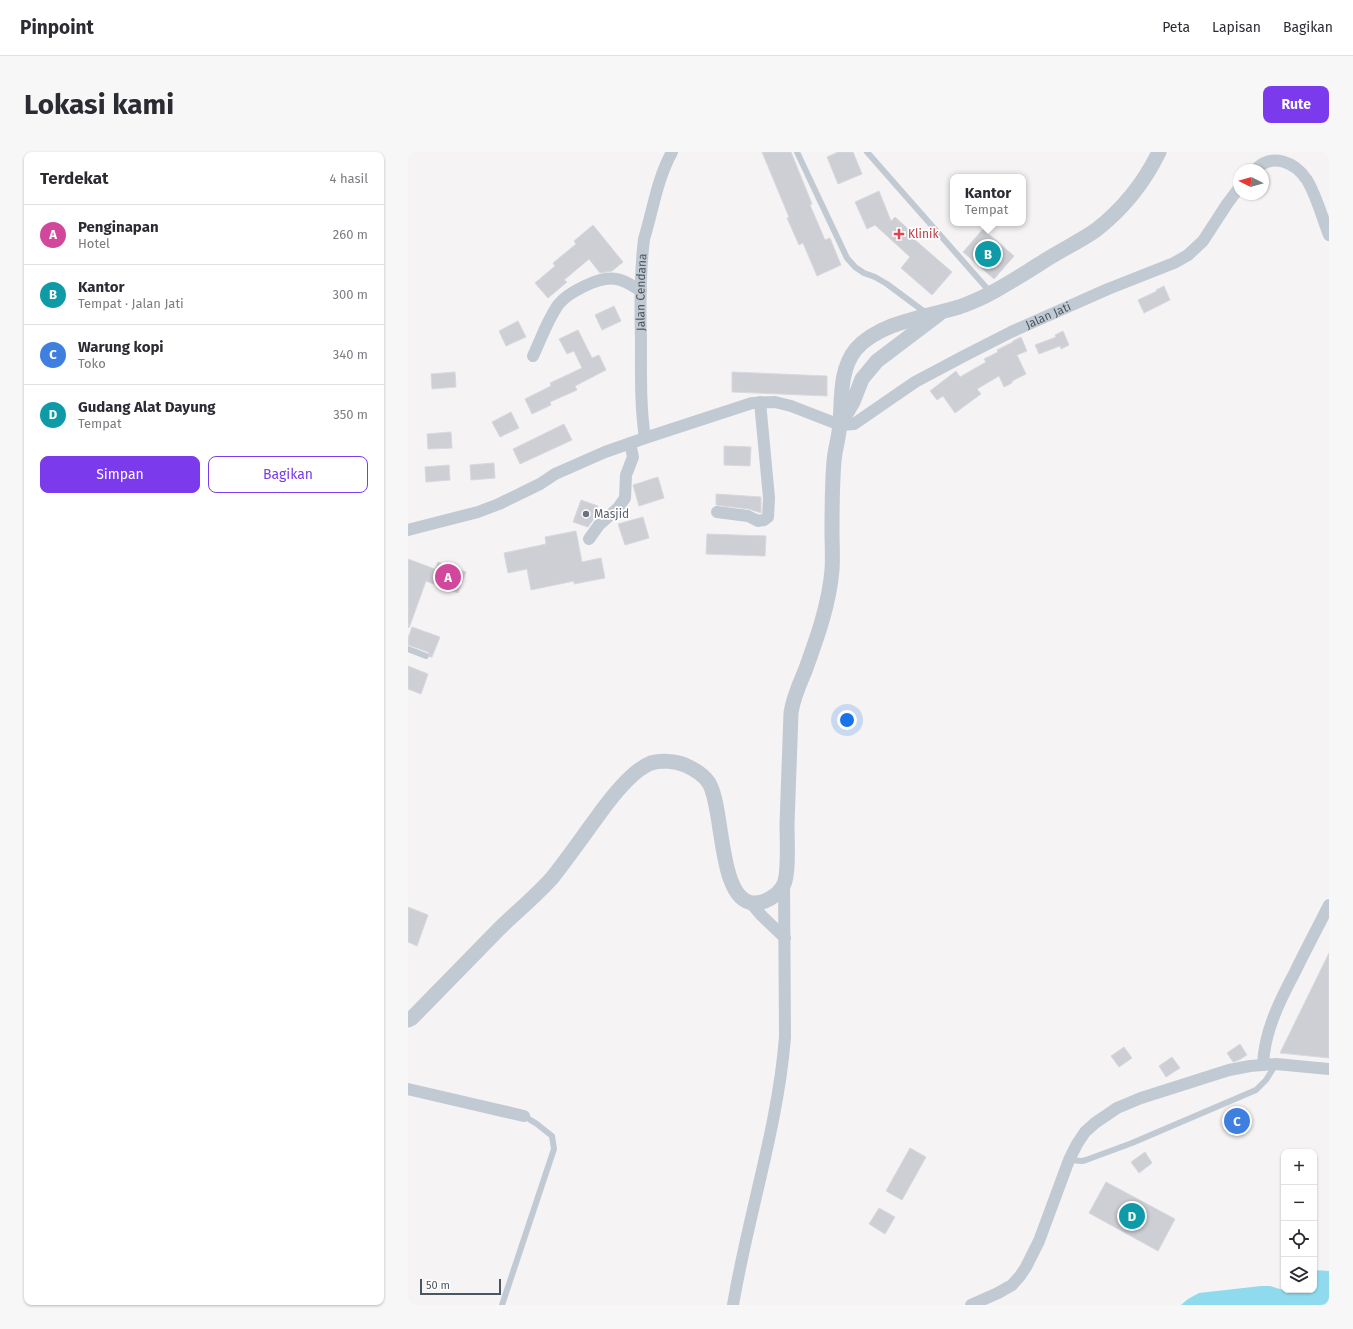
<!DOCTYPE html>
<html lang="id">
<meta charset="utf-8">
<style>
:root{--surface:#fff;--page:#f7f7f7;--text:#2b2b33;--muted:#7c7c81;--line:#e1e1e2;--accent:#7c3aed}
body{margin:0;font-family:"Fira Sans",sans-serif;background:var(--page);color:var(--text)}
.controls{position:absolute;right:12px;bottom:12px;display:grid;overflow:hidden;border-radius:8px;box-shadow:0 1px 3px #0004}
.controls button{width:36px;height:36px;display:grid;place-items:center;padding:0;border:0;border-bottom:1px solid var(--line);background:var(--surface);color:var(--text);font:20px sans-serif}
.compass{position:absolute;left:825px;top:12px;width:36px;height:36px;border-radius:50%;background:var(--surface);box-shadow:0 1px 3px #0004;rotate:275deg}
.scale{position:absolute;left:12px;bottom:10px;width:81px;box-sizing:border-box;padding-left:4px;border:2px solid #4a5661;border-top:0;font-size:11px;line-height:14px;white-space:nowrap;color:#4a5661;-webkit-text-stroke:3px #fff;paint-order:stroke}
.you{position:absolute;left:439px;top:568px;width:14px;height:14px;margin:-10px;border:3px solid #fff;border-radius:50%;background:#1a73e8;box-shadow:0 0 0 6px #1a73e833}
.badge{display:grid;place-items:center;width:26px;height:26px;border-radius:50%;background:var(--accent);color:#fff;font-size:13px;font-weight:700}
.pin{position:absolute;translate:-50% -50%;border:2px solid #fff;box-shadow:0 1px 4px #0006}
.popup{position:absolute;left:542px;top:22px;width:76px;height:52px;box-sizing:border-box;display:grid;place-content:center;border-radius:8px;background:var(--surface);filter:drop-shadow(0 1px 3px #0005);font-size:13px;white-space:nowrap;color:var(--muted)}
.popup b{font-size:15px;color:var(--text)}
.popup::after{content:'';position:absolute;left:50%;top:100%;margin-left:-8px;border:8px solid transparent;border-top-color:var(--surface)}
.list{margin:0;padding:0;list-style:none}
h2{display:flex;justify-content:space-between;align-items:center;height:52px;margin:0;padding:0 16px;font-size:17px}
h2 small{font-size:13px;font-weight:400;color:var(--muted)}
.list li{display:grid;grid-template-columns:26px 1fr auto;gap:12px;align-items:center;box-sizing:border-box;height:60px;padding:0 16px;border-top:1px solid var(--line)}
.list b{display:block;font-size:15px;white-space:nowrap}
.list p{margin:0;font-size:13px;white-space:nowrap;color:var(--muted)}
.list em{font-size:13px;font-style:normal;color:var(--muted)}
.actions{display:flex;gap:8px;padding:12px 16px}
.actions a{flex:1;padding:9px 0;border:1px solid var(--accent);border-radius:8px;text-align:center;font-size:14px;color:var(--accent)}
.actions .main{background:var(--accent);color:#fff}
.icon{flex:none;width:22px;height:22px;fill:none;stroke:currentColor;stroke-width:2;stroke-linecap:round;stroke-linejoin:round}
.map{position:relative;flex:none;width:921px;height:1153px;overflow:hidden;border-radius:8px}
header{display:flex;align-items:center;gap:24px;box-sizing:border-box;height:56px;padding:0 20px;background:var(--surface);border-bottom:1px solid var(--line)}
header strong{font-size:19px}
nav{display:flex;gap:22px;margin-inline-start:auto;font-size:14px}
.intro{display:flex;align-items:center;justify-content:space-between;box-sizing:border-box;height:96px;padding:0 24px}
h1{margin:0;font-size:28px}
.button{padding:10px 18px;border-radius:8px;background:var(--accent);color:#fff;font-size:14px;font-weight:700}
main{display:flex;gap:24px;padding:0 24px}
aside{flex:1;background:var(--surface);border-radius:8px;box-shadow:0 1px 3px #0004}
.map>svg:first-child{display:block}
.water{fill:#90daee}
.building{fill:#cdcfd5;stroke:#d7d9de}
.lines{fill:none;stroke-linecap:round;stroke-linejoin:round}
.service{stroke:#c1cad2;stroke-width:6}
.minor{stroke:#c1cad2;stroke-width:12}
.tertiary{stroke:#c1cad2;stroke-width:15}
.health-dot{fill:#e0444e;stroke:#fff;stroke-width:1.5}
.worship-dot{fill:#6b7280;stroke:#fff;stroke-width:1.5}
.labels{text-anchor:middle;stroke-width:3.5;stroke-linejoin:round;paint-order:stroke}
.health-label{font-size:12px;fill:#be3a42;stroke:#fff;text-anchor:start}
.street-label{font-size:12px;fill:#4a5661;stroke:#fff}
.worship-label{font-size:12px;fill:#5b616d;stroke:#fff;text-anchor:start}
</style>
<header>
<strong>Pinpoint</strong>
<nav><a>Peta</a><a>Lapisan</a><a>Bagikan</a></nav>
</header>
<div class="intro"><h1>Lokasi kami</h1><a class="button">Rute</a></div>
<main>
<aside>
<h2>Terdekat<small>4 hasil</small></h2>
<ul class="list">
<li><span class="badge" style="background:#d1479c">A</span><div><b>Penginapan</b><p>Hotel</p></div><em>260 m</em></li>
<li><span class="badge" style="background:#0f9aa8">B</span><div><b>Kantor</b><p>Tempat · Jalan Jati</p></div><em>300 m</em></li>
<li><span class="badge" style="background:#3f7fe0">C</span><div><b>Warung kopi</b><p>Toko</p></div><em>340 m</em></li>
<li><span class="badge" style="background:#0f9aa8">D</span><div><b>Gudang Alat Dayung</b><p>Tempat</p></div><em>350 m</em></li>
</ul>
<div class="actions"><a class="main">Simpan</a><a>Bagikan</a></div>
</aside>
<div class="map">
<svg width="921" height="1153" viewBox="0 0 921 1153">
<rect width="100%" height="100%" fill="#f5f3f3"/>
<!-- water -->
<polygon class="water" points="906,1118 921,1119 921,1153 773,1153 780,1147 791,1141 853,1134 862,1134 875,1138 906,1138"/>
<!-- building -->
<g class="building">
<polygon points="354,0 383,0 404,52 402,53 417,88 422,86 433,113 409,124 395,91 391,93 379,66 381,65"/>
<polygon points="430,0 445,0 454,22 430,32 419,5"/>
<polygon points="471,39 483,69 487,65 508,84 506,87 544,120 524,143 493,116 502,105 467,73 459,77 447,50"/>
<polygon points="185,73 215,110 204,119 192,121 181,107 156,128 159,130 140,146 127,131 147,114 145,111 168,92 166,89"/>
<polygon points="575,77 606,104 586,127 555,100"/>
<polygon points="756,134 762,148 736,161 730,148 749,139 748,138"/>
<polygon points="206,154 213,169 194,178 187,163"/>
<polygon points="110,169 118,185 98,194 91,179"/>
<polygon points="170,178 184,206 191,203 198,218 167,234 169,238 142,250 143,253 124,262 117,247 143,234 142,231 174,216 166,199 159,202 151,187"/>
<polygon points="655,179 661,193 653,197 652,194 631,202 627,193 648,185 647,183"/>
<polygon points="613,185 619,199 609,203 618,222 604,229 604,231 596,235 591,224 569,237 573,242 547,261 535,244 529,248 522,239 548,219 552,225 578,210 576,207 590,200 589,198 605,190 605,189"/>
<polygon points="47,220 48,235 24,237 23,222"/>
<polygon points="324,220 419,224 419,244 324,240"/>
<polygon points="103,260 111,276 92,285 84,270"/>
<polygon points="156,272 164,288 112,312 105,297"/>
<polygon points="43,280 44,296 20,297 19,282"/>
<polygon points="316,294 343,295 342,314 316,313"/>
<polygon points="86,311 87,326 63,328 62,313"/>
<polygon points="41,313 42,328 18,330 17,315"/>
<polygon points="250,325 256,346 231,354 225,333"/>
<polygon points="308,342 353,345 353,361 341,357 308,353"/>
<polygon points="173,348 190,354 185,368 180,375 165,370"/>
<polygon points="235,365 241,386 217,393 210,372"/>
<polygon points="168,379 174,410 193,406 197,426 166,432 166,429 123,438 119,417 100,421 96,401 138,392 137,385"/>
<polygon points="299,382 358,384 357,404 298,402"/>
<polygon points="0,407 27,417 30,410 58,420 50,441 18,429 1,476 0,475"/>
<polygon points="4,475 32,485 24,505 22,505 20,500 0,493 0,486"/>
<polygon points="0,514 20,522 13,542 0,537"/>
<polygon points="0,755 20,763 9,794 0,790"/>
<polygon points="921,801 921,906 872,901"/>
<polygon points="832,892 839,903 831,908 825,910 819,901"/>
<polygon points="716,895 724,906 711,915 703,904"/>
<polygon points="764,905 772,916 758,925 751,914"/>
<polygon points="832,958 840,973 827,981 818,965"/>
<polygon points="502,996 518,1005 494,1048 478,1039"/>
<polygon points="737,1000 744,1011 731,1021 723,1010"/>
<polygon points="698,1030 767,1067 750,1099 681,1061"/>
<polygon points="471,1056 487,1065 477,1082 461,1072"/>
</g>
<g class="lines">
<!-- service -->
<g class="service">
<polyline points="389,0 439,106 447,115 456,121 467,125 479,132 518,161"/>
<polyline points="459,0 583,141"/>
<polyline points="0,497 18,504"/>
<polyline points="661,1008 674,1009 678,1008 724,991 848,938 858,928 868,912"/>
<polyline points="94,1153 146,997 144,984 129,972 116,964"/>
</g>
<!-- minor -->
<g class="minor">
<path d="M847 18C864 0 887 10 899 28 909 45 914 65 921 83"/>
<path d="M125 204C133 187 139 169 150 153 159 141 191 124 208 127 217 128 225 134 233 139"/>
<path id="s1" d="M237 286C232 253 233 220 233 188 232 154 232 120 236 87 245 58 249 27 264 0"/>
<polyline points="309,360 340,364 350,369 356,368 360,365 361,346 352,250"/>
<path id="s2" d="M0 378 70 360 91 352 132 332 147 322 197 300 237 286 344 251 367 250 383 254 432 273 446 272 507 230 556 204 603 180 700 137 766 111 780 103 795 89 819 52 831 36"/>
<polyline points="181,387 191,373 210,356 217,346 218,323 225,305 222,291"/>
<polyline points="342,750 354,764 377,786"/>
<path d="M855 913C856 880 872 848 887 820 898 797 910 775 921 753"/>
<polyline points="0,937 116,964"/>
<path d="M325 1153C340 1063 370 975 377 885L376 731"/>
<polyline points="563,1153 590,1141 604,1133 612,1124 618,1115 631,1089 661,1008 669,992 677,980 687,971 709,956 733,946 821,918 842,914 868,912 921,917"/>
</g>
<!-- tertiary -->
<g class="tertiary">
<polyline points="432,272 445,250 454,227 469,209 531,162"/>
<path d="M0 868 4 866C32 837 61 808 89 779 107 761 127 745 144 726 159 707 173 687 187 668 199 651 224 618 243 611 253 608 267 609 277 613 286 617 295 622 301 631 316 656 310 748 345 751 356 752 371 743 376 732 381 721 379 686 379 672 380 635 382 598 383 561 385 546 391 533 397 519 409 486 421 453 424 418 425 406 424 393 424 380 424 357 424 333 426 309 427 297 431 285 432 272 434 247 431 218 448 197 472 170 518 165 551 155 581 145 607 127 633 111 651 99 671 90 688 78 715 57 736 31 751 0"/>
</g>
</g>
<!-- markers -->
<path class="health-dot" d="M489 76h4v4h4v4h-4v4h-4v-4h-4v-4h4z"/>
<circle class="worship-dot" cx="178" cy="362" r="4"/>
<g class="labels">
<!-- health labels -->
<g class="health-label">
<text x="500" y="86">Klinik</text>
</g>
<!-- street labels -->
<g class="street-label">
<text dy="4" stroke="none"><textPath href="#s1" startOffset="146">Jalan Cendana</textPath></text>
<text dy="4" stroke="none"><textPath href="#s2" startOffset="697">Jalan Jati</textPath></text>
</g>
<!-- worship labels -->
<g class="worship-label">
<text x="186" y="366">Masjid</text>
</g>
</g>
</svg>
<div class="controls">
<button>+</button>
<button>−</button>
<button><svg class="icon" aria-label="locate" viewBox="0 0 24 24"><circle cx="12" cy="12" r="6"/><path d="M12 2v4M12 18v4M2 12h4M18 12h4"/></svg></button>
<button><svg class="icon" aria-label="layers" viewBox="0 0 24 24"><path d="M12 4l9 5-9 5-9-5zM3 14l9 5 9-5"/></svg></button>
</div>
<svg class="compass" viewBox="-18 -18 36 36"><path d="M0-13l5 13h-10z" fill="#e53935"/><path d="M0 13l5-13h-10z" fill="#7c7c81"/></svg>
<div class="scale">50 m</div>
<div class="you"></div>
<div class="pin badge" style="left:40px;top:425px;background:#d1479c">A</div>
<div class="pin badge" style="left:580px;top:102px;background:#0f9aa8">B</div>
<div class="popup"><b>Kantor</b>Tempat</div>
<div class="pin badge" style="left:829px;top:969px;background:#3f7fe0">C</div>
<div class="pin badge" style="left:724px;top:1064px;background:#0f9aa8">D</div>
</div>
</main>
